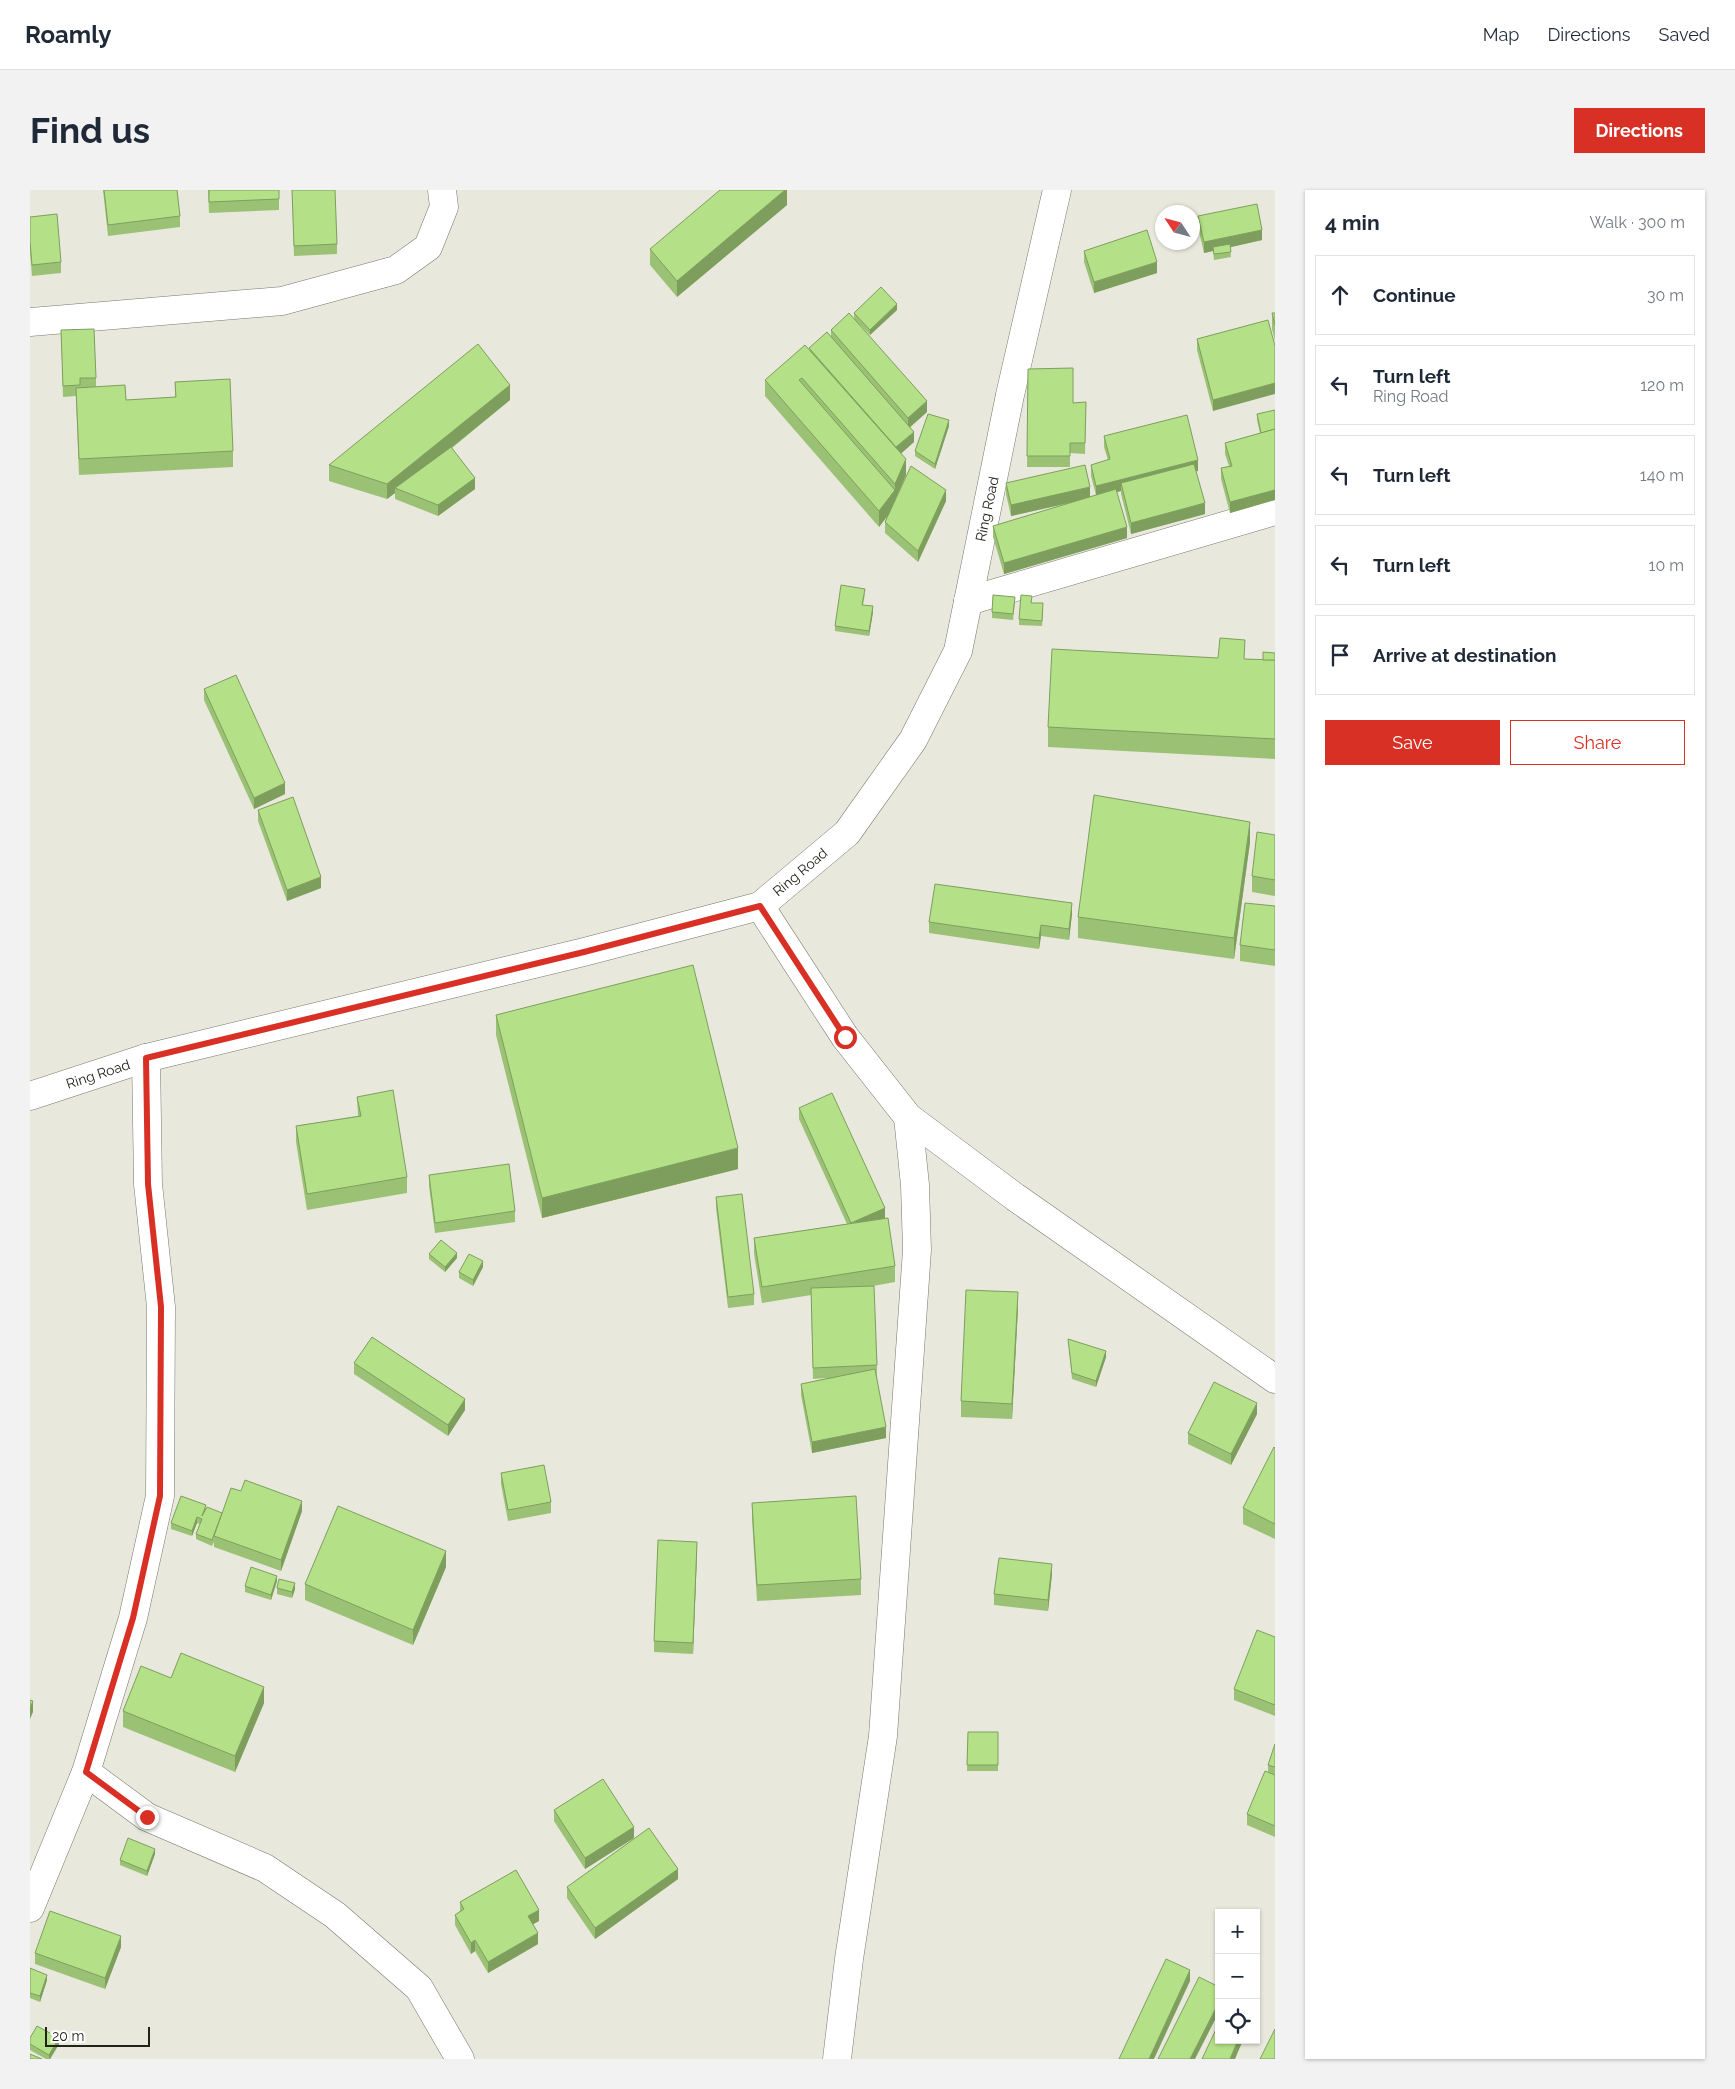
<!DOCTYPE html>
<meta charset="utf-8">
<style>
:root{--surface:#fff;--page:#f2f2f3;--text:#1f2937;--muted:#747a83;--line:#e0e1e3;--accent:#d93025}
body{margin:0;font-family:Raleway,sans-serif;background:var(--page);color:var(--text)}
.controls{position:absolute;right:15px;bottom:15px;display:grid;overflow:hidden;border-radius:0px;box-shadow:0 1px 4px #0004}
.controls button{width:45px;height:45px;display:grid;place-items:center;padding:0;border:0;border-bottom:1px solid var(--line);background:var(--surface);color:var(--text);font:25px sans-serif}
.compass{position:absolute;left:1125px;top:15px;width:45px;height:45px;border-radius:50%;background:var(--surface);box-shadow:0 1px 4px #0004;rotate:306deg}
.scale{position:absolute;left:15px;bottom:12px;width:105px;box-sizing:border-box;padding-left:5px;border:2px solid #22221d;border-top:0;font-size:14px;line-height:18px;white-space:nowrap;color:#22221d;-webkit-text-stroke:4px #fff;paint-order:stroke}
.stop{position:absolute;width:15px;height:15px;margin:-11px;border:4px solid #d93025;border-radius:50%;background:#fff}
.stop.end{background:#d93025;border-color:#fff;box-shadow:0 1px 5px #0008}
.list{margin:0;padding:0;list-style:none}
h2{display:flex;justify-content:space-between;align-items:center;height:65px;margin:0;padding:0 20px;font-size:21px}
h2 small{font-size:16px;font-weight:400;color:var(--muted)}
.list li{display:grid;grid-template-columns:32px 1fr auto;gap:15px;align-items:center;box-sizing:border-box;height:80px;margin:0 10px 10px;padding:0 10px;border:1px solid var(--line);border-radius:0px}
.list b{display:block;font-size:19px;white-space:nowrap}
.list p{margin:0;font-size:16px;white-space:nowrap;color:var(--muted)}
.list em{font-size:16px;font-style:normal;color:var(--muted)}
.actions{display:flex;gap:10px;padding:15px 20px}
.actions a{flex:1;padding:11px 0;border:1px solid var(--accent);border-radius:0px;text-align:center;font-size:18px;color:var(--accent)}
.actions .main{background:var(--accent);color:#fff}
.icon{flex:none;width:28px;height:28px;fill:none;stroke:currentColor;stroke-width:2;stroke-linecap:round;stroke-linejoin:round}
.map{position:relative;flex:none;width:1245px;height:1869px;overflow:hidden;border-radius:0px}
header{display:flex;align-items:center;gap:30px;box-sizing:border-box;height:70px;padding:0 25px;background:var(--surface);border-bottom:1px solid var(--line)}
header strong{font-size:24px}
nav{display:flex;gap:28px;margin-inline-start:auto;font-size:18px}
.intro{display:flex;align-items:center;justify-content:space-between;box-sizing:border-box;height:120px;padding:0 30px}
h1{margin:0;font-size:35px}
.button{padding:12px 22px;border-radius:0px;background:var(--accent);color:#fff;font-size:18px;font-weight:700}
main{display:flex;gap:30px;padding:0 30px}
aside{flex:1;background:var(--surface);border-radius:0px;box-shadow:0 1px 4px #0004}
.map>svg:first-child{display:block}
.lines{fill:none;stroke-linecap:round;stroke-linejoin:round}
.street-casing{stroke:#78786d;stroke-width:29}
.street{stroke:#fff;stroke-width:28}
.wall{fill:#9bc274}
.shaded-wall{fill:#7e9e5e}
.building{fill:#b4e187;stroke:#7e9e5e}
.route{stroke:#d93025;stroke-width:6}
.labels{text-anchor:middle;stroke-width:5;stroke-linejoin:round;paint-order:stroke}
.street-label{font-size:14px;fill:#22221d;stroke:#fff}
</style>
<header>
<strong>Roamly</strong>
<nav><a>Map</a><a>Directions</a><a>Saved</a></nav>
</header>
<div class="intro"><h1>Find us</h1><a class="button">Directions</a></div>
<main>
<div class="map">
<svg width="1245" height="1869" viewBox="0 0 1245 1869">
<rect width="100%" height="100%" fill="#e8e8dc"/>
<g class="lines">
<defs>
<g id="street">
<polyline points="0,132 252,111 366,80 398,57 414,17 412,0"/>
<polyline points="938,411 1245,321"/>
<polyline points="730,716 815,847 878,927 985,1007 1245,1189"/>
<polyline points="0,906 116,868 554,762 730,716 817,643 883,550 928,461 980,205 1027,0"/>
<polyline points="56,1582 117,1627 235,1678 305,1725 389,1798 430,1869"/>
<polyline points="0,1718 56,1582 103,1428 130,1306 131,1117 118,994 116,868"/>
<polyline points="807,1869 819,1769 853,1546 887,1060 885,995 878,927"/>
</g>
</defs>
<!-- street casing -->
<use href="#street" class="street-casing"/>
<!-- street -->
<use href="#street" class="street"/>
</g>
<!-- wall -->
<g class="wall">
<polygon points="73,0 147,0 150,26 150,37 78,46"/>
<polygon points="178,0 249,0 249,20 179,23"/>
<polygon points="262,0 307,54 307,64 264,66"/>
<polygon points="757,0 757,15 647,107 620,75 620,59"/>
<polygon points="1168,26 1232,50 1200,57 1201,67 1184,70 1183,61 1174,63 1168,37"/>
<polygon points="0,27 31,72 31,83 2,86 0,62"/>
<polygon points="1054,61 1127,83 1064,103 1054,72"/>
<polygon points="867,120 840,145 828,133 897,222 880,237 884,252 871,263 876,285 865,310 916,311 888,372 855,343 855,332 858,325 849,337 735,206 735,190 801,146 801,140 824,128 824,123"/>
<polygon points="1242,123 1245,123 1245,151 1242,139"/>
<polygon points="31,140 66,188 66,197 96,210 145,208 145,192 203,261 203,277 49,285 46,206 33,207"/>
<polygon points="1167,149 1245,156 1183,221 1167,160"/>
<polygon points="998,179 1043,213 1056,212 1055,264 1040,263 1040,277 997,277"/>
<polygon points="480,210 422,258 445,299 408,326 365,309 365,303 357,309 299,291 299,275"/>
<polygon points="1245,220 1245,310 1200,323 1191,289 1191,278 1199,276 1195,264 1195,253 1230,243 1227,230 1227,224"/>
<polygon points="919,236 905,279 885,266 885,261"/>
<polygon points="1074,246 1168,281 1166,281 1175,324 1101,344 1091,304 1091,301 1087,302 1097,348 974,384 963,347 963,336 1045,312 981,326 976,304 976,293 1060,307 1066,305 1061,286 1061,275 1078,270 1074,257"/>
<polygon points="835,404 833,415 843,422 839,446 805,441 805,436"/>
<polygon points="985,412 983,430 962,428 962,422"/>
<polygon points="1002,413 1013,419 1012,436 989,435 989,429"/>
<polygon points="1245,463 1245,569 1018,557 1018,537 1215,469 1233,470"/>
<polygon points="174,499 255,604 224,619 174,510"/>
<polygon points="228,620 291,698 257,711 228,631"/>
<polygon points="1245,645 1245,706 1222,702 1222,686"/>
<polygon points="1220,652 1204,769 1048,748 1048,727"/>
<polygon points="1245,716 1245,776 1210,771 1210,755"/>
<polygon points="1042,724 1039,750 1011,746 1009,759 899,743 899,732"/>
<polygon points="466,825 708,979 512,1028 466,845"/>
<polygon points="327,907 377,987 377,1003 277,1020 266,952 266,936 328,926"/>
<polygon points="769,918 855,1028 865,1076 865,1092 843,1096 847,1175 847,1186 846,1186 856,1248 782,1263 771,1205 771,1194 798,1188 783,1189 781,1105 732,1113 724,1064 724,1048 817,1034 769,929"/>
<polygon points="399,985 485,1021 485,1032 405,1043 399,996"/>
<polygon points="686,1007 724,1104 724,1115 698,1118 686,1018"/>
<polygon points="399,1064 427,1068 415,1082 399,1069"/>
<polygon points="453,1077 443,1096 429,1088 429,1082"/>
<polygon points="988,1118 982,1229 931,1227 931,1211"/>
<polygon points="1038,1149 1076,1167 1066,1197 1042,1189"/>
<polygon points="324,1173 435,1220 418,1246 324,1184"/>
<polygon points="1227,1224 1201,1275 1158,1254 1158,1243"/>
<polygon points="1245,1258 1245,1349 1213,1334 1213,1318"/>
<polygon points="471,1283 521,1312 521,1323 478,1331 471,1294"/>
<polygon points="722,1313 831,1389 831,1405 727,1411 722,1329"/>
<polygon points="176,1318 192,1323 272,1321 251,1381 184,1357 184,1352 182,1356 166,1349 166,1344 170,1334 167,1333 162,1346 141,1339 141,1333"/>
<polygon points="667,1363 663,1464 624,1462 624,1451"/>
<polygon points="416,1377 383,1455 275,1410 275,1394"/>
<polygon points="1022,1384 1018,1421 964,1415 964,1404"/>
<polygon points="247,1391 241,1410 215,1402 215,1396"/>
<polygon points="247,1398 265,1399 262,1408 247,1404"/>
<polygon points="1245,1447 1245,1526 1204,1510 1204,1499"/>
<polygon points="141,1488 234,1513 205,1582 93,1537 93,1521"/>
<polygon points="938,1542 968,1542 968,1581 937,1581"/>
<polygon points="1245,1554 1245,1647 1217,1635 1217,1624 1238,1582 1238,1575"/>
<polygon points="524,1620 604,1648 555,1679 524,1631"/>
<polygon points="125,1664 117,1686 90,1675 90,1670"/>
<polygon points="648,1689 565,1749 537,1708 537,1697"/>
<polygon points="430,1712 509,1731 503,1734 508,1754 458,1783 445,1761 441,1764 425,1735 425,1725 430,1721"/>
<polygon points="91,1757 75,1799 5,1774 5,1763"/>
<polygon points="0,1778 17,1790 10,1812 0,1808"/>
<polygon points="0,1848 29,1854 20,1869 16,1869 0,1860"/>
</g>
<!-- shaded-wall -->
<g class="shaded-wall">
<polygon points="755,0 757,0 757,15 647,107 647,91"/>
<polygon points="1232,40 1232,50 1184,61 1183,57 1183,61 1174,63 1174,52"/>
<polygon points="1127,72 1127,83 1064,103 1064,92"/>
<polygon points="867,114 867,120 840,145 840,140"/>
<polygon points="1245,193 1245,204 1183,221 1183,210"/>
<polygon points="480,195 480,210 369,300 365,298 365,303 357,309 357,294"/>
<polygon points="897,211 897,222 878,239 878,228"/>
<polygon points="919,230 919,236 905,279 905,274"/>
<polygon points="884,242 884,252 865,269 865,258"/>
<polygon points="876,269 876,285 865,310 865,316 849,337 849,321 865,300 865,294"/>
<polygon points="1168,270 1168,281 1093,300 1091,293 1091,301 1066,307 1066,296"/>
<polygon points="445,288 445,299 408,326 408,315"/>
<polygon points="1060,297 1060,308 981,326 981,315"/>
<polygon points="916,300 916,311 888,372 888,361"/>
<polygon points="1245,300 1245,310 1200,323 1200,312"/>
<polygon points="1175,313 1175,324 1101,344 1101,333"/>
<polygon points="1097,337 1097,348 974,384 974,373"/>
<polygon points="843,416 843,422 839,446 839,441"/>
<polygon points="255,593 255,604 224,619 224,608"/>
<polygon points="1220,632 1220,652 1204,769 1204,748"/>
<polygon points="291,687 291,698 257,711 257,700"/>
<polygon points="1042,713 1042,724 1039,750 1039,739"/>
<polygon points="1011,735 1011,746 1009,759 1009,748"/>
<polygon points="708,958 708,979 512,1028 512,1008"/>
<polygon points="855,1018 855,1029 821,1033"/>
<polygon points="427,1063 427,1068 415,1082 415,1077"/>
<polygon points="453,1071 453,1077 443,1096 443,1090"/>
<polygon points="988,1102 988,1118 982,1229 982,1214"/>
<polygon points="1076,1161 1076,1167 1066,1197 1066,1191"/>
<polygon points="435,1209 435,1220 418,1246 418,1235"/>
<polygon points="1227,1213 1227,1224 1201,1275 1201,1264"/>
<polygon points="856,1237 856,1248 782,1263 782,1252"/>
<polygon points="272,1311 272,1321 251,1381 251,1370"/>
<polygon points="167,1327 167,1333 162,1346 162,1341"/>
<polygon points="667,1352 667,1363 663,1464 663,1453"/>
<polygon points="416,1361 416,1377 383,1455 383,1440"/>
<polygon points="1022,1374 1022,1384 1018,1421 1018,1410"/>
<polygon points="247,1386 247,1391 241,1410 241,1405"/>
<polygon points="265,1393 265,1399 262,1408 262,1402"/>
<polygon points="234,1497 234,1513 205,1582 205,1566"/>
<polygon points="3,1511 3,1522 0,1529 0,1518"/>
<polygon points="604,1637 604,1648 555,1679 555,1668"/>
<polygon points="125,1659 125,1664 117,1686 117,1681"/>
<polygon points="648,1679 648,1689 565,1749 565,1738"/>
<polygon points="509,1720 509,1731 498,1737 498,1726"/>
<polygon points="508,1743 508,1754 458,1783 458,1772"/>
<polygon points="91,1746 91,1757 75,1799 75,1788"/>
<polygon points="445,1750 445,1761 441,1764 441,1753"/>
<polygon points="1160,1780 1160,1791 1124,1869 1119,1869"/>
<polygon points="17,1785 17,1790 10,1812 10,1806"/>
<polygon points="1227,1809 1227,1820 1226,1822 1226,1811"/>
<polygon points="1189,1812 1189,1822 1165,1869 1160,1869"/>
<polygon points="29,1848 29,1854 20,1869 19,1869 19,1865"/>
<polygon points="1208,1850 1213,1850 1205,1869 1200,1869"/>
</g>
<!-- building -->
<g class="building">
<polygon points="74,0 147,0 150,26 78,35"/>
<polygon points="179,0 249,0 249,9 179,12"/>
<polygon points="262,0 305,0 307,54 264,56"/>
<polygon points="690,0 755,0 647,91 620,59"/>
<polygon points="1227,14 1232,40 1174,52 1168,26"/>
<polygon points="27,24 31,72 2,75 0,51 0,27"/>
<polygon points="1117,40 1127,72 1064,92 1054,61"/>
<polygon points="1200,54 1201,62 1184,64 1183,57"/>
<polygon points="851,97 867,114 840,140 824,123"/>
<polygon points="819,123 897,211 878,228 801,140"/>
<polygon points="1242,123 1245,123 1245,135"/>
<polygon points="1238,130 1245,156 1245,193 1183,210 1167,149"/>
<polygon points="64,139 66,188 50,188 50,195 33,196 31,140"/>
<polygon points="797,142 884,242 866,257 779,158"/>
<polygon points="448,154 480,195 357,294 299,275"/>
<polygon points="775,155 876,269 865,294 772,188 769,190 865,300 849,321 735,190"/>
<polygon points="1043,178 1043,213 1056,212 1055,253 1040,253 1040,266 997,266 998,179"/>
<polygon points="200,189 203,261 49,269 46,198 95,195 96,210 146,207 145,192"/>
<polygon points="1245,220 1245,239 1231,243 1227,224"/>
<polygon points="898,224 919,230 905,274 885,261"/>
<polygon points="1157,225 1168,270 1066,296 1061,275 1080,269 1074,246"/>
<polygon points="1245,239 1245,300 1200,312 1191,278 1202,276 1195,253"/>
<polygon points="421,257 445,288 408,315 365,298"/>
<polygon points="1164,274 1175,313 1101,333 1091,293"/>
<polygon points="1055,275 1060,297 981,315 976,293"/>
<polygon points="881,276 916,300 888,361 855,332"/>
<polygon points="1086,299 1097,337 974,373 963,336"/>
<polygon points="811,395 835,399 832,415 843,416 839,441 805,436"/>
<polygon points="963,405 985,407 983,424 962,422"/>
<polygon points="991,405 1002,406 1001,413 1013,413 1012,431 989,429"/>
<polygon points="1190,448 1215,450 1214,469 1245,470 1245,549 1018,537 1022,459 1188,468"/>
<polygon points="1233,462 1245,463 1245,470 1233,470"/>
<polygon points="206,485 255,593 224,608 174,499"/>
<polygon points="1064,605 1220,632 1204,748 1048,727"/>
<polygon points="263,607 291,687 257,700 228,620"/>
<polygon points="1227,642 1245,645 1245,690 1222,686"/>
<polygon points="905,694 1042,713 1039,739 1011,735 1009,748 899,732"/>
<polygon points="1215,713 1245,716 1245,760 1210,755"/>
<polygon points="663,775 708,958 512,1008 466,825"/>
<polygon points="363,900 377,987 277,1004 266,936 331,926 327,907"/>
<polygon points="802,903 855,1018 821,1033 769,918"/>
<polygon points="479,974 485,1021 405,1033 399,985"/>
<polygon points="712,1004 724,1104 698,1107 686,1007"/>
<polygon points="858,1028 865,1076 732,1097 724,1048"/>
<polygon points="411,1050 427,1063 415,1077 399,1064"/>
<polygon points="439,1064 453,1071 443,1090 429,1082"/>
<polygon points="844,1096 847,1175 783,1178 781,1098"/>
<polygon points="936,1100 988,1102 982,1214 931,1211"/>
<polygon points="342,1147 435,1209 418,1235 324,1173"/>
<polygon points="1038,1149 1076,1161 1066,1191 1042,1183"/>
<polygon points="845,1179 856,1237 782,1252 771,1194"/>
<polygon points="1184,1192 1227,1213 1201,1264 1158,1243"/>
<polygon points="1244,1257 1245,1258 1245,1334 1213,1318"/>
<polygon points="514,1275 521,1312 478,1320 471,1283"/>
<polygon points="215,1290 272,1311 251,1370 184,1346 201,1298 211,1301"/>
<polygon points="151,1306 176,1315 172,1326 177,1317 192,1323 182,1350 166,1344 172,1329 167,1327 162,1341 141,1333"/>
<polygon points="826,1306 831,1389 727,1395 722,1313"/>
<polygon points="308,1316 416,1361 383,1440 275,1394"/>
<polygon points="628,1350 667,1352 663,1453 624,1451"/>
<polygon points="969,1368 1022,1374 1018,1410 964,1404"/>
<polygon points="221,1377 247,1386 241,1405 215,1396"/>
<polygon points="249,1389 265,1393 262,1402 247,1398"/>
<polygon points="1227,1440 1245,1447 1245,1515 1204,1499"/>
<polygon points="151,1463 234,1497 205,1566 93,1521 111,1476 141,1488"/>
<polygon points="0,1510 3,1511 0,1518"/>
<polygon points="938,1542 968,1542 968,1575 937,1575"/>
<polygon points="1245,1554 1245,1577 1238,1575"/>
<polygon points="1235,1581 1245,1585 1245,1636 1217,1624"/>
<polygon points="573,1589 604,1637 555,1668 524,1620"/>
<polygon points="619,1638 648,1679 565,1738 537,1697"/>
<polygon points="98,1648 125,1659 117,1681 90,1670"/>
<polygon points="486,1680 509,1720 498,1726 508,1743 458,1772 445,1750 441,1753 425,1725 434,1719 430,1712"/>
<polygon points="20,1721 91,1746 75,1788 5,1763"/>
<polygon points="1136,1769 1160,1780 1119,1869 1089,1869"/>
<polygon points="0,1778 17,1785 10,1806 0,1803"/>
<polygon points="1169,1787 1189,1797 1189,1812 1160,1869 1128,1869"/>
<polygon points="1189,1833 1189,1850 1208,1850 1200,1869 1172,1869"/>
<polygon points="7,1836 29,1848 19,1865 0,1854 0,1848"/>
<polygon points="1245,1839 1245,1869 1230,1869"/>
<polygon points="0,1864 12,1869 0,1869"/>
</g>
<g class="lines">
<!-- route -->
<polyline class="route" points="117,1627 56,1582 103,1428 130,1306 131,1117 118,994 116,868 554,762 730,716 815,847"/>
</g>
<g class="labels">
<!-- street labels -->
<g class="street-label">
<text transform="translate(957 319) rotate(-78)" y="5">Ring Road</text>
<text transform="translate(770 682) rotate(-40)" y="5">Ring Road</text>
<text transform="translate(68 884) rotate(-18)" y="5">Ring Road</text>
</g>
</g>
</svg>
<div class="controls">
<button>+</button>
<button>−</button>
<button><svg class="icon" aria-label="locate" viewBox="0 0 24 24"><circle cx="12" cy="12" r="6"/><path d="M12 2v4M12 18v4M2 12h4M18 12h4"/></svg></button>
</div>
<svg class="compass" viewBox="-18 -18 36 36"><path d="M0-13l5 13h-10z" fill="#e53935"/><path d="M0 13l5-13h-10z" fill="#747a83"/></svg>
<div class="scale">20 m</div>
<div class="stop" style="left:815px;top:847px"></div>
<div class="stop end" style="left:117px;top:1627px"></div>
</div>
<aside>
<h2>4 min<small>Walk · 300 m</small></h2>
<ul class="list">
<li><svg class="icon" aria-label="ahead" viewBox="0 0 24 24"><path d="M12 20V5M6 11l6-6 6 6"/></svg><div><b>Continue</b></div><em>30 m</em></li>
<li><svg class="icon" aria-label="left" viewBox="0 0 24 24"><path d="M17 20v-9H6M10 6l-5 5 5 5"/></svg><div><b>Turn left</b><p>Ring Road</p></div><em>120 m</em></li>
<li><svg class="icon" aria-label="left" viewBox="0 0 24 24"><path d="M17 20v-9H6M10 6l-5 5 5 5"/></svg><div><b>Turn left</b></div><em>140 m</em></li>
<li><svg class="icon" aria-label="left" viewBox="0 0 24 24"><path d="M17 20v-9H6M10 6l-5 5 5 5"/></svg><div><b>Turn left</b></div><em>10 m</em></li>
<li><svg class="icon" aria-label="arrive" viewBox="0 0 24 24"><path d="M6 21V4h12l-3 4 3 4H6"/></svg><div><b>Arrive at destination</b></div></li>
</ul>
<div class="actions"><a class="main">Save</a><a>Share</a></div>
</aside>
</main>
